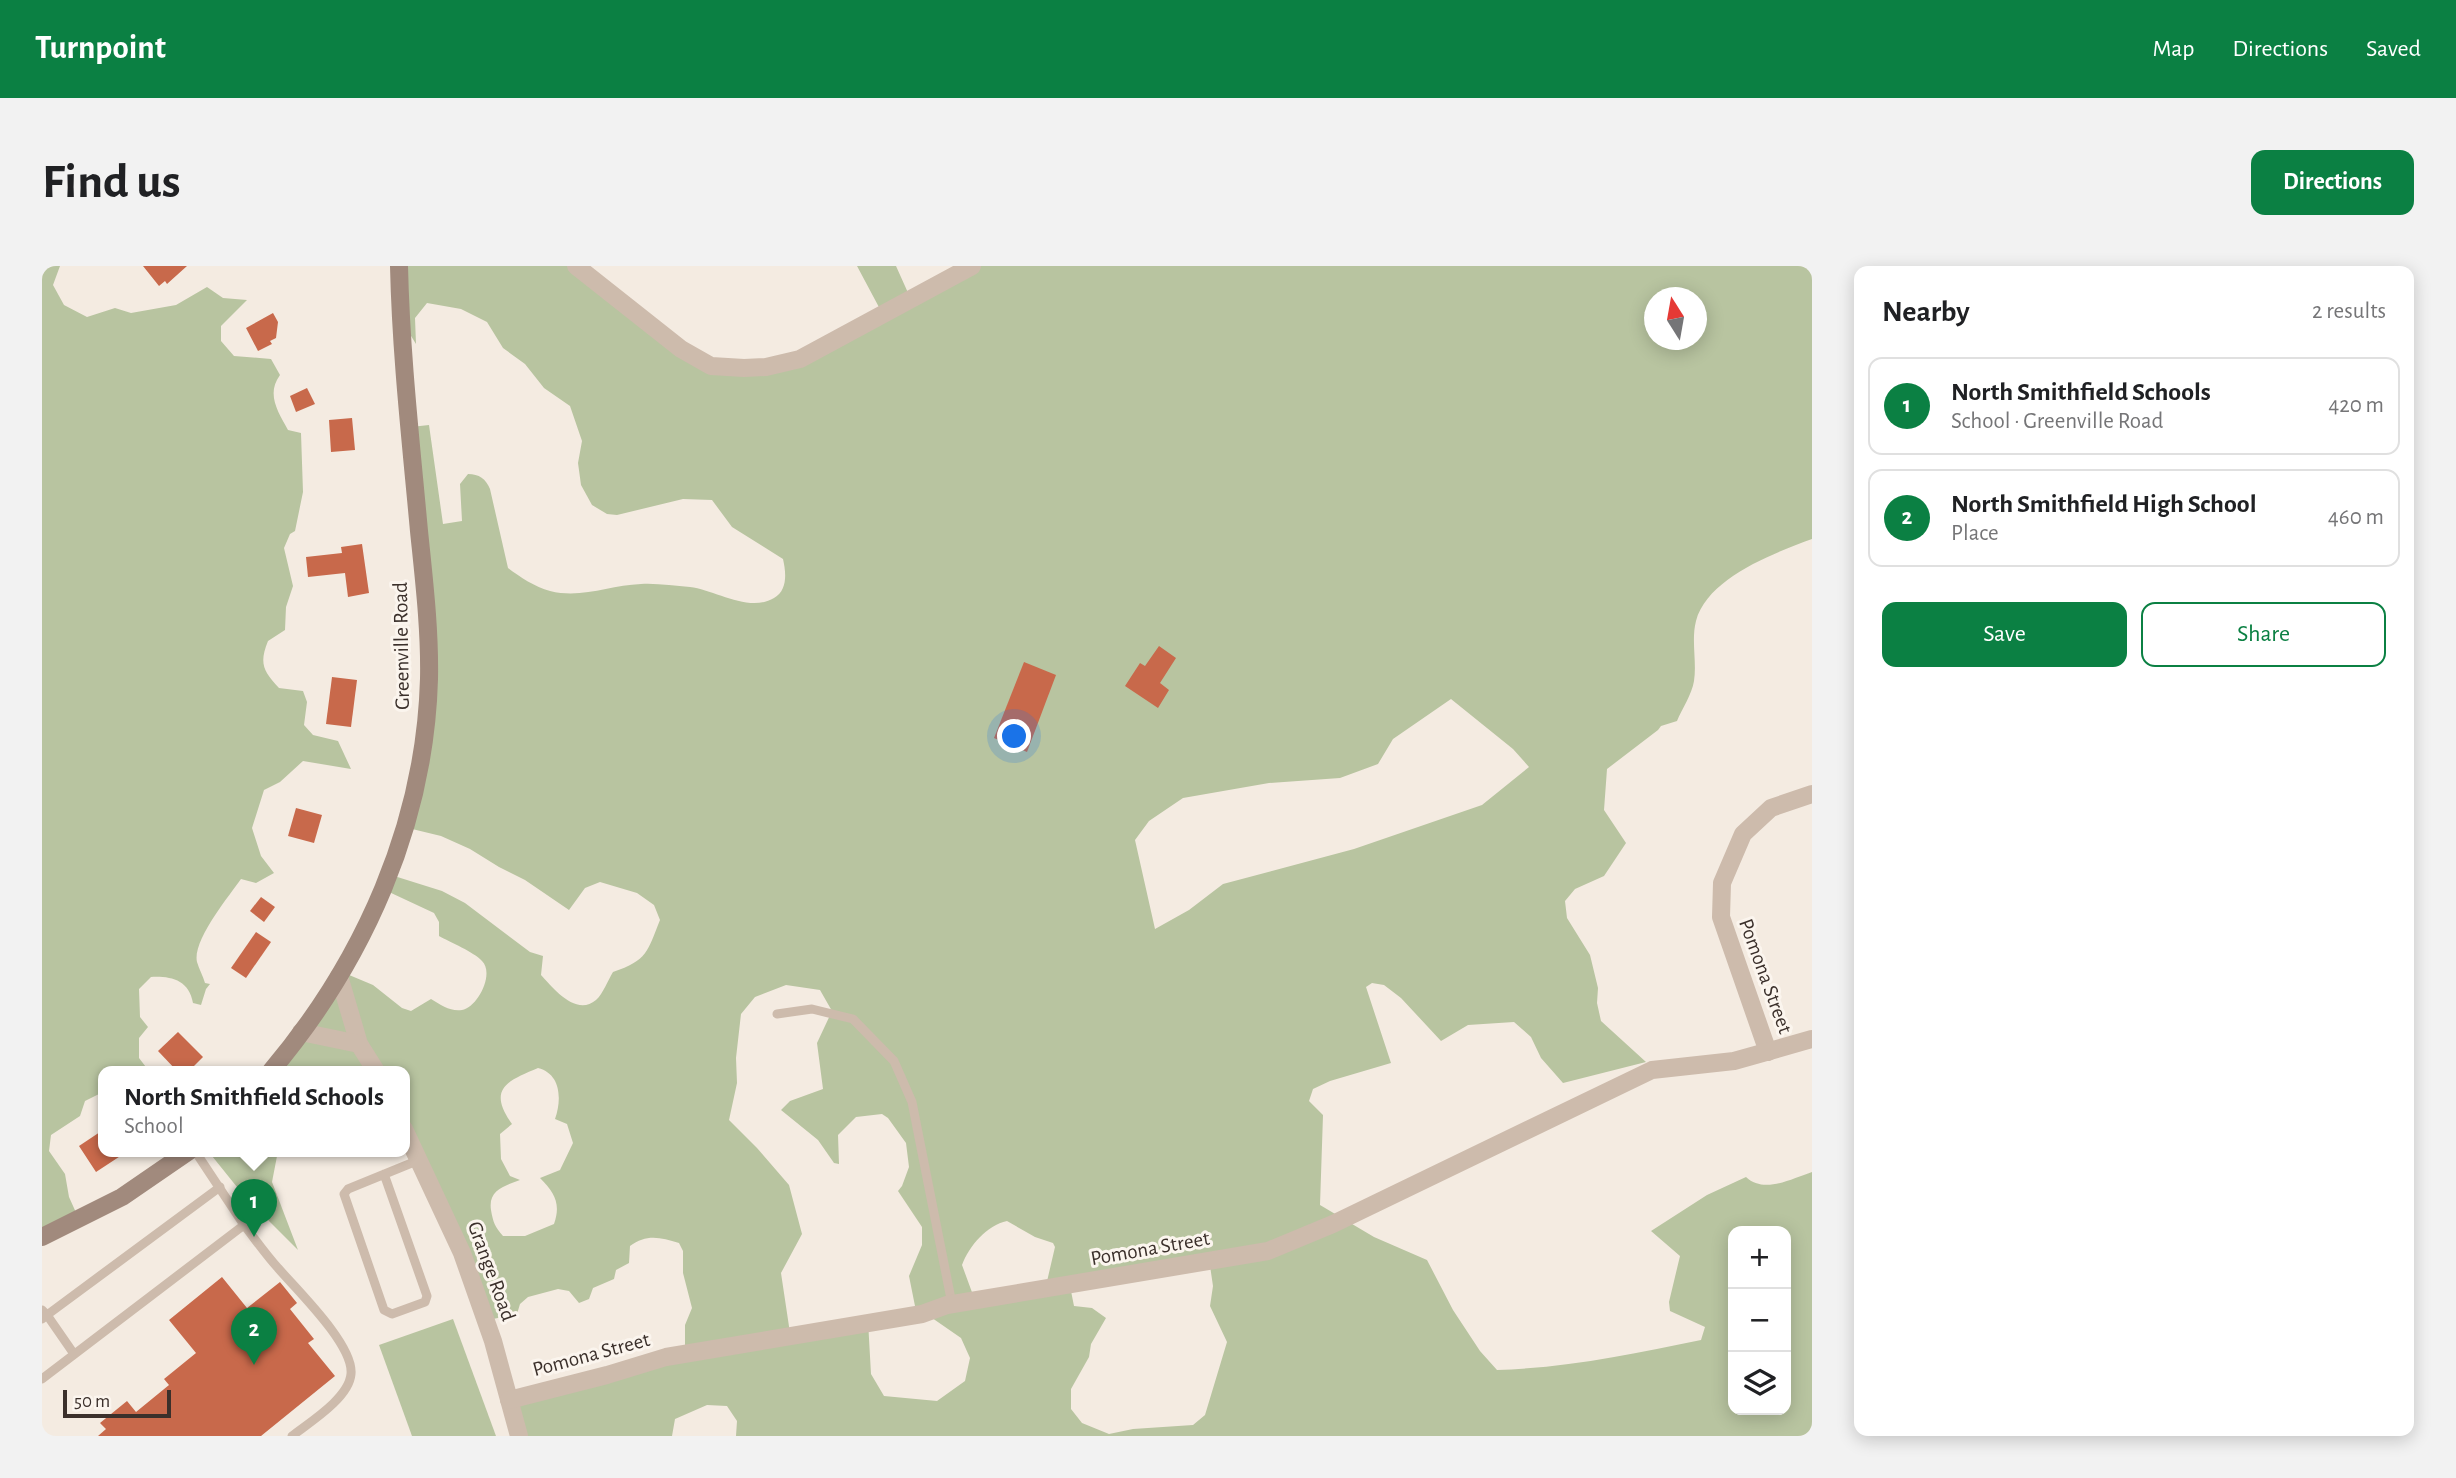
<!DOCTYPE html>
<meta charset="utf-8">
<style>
:root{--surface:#fff;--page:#f2f2f2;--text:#202124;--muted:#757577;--line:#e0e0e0;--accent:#0b8043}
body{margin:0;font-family:"Alegreya Sans",sans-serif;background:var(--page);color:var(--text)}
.controls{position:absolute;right:21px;bottom:21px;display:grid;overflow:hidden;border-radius:14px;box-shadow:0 4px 18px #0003}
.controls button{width:63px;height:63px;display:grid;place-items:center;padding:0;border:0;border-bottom:2px solid var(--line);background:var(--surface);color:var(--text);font:35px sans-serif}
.compass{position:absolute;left:1602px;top:21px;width:63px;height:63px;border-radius:50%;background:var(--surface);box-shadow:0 4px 18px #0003;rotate:349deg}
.scale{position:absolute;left:21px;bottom:18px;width:108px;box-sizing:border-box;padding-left:7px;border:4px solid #3b302b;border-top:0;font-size:19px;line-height:24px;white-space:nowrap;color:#3b302b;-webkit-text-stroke:5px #fbf5ee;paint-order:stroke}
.you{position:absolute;left:973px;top:471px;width:24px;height:24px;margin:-18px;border:5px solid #fff;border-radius:50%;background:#1a73e8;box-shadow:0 0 0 10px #1a73e833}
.badge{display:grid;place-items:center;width:46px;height:46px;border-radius:50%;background:var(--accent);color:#fff;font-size:23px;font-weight:700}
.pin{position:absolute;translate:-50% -58px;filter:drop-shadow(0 2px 4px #0008)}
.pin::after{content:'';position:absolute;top:37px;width:24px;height:21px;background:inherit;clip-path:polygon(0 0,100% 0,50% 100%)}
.popup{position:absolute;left:56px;top:800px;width:312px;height:91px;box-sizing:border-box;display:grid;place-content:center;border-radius:14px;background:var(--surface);filter:drop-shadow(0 2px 5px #0005);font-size:23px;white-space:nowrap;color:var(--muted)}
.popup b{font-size:26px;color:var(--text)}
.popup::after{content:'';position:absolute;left:50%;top:100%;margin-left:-14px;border:14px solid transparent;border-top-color:var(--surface)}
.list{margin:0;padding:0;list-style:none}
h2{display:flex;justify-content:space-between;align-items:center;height:91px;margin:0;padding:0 28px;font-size:30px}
h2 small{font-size:23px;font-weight:400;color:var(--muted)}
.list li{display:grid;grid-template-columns:46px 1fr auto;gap:21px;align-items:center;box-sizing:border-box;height:98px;margin:0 14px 14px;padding:0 14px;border:2px solid var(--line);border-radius:14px}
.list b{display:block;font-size:26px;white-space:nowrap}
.list p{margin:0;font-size:23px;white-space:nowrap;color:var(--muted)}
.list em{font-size:23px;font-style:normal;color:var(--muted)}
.actions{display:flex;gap:14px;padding:21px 28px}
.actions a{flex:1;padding:16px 0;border:2px solid var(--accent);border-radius:14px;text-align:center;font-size:24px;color:var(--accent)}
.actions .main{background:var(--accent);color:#fff}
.icon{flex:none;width:38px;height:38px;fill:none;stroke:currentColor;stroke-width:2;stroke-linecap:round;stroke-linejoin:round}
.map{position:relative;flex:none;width:1770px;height:1170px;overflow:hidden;border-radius:14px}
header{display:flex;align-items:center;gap:42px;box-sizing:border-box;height:98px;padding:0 35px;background:var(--accent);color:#fff}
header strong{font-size:33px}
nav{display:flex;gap:38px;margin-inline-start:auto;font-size:24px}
.intro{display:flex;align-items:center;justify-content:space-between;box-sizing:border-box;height:168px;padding:0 42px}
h1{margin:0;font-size:49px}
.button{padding:18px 32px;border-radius:14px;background:var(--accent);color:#fff;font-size:24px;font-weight:700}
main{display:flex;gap:42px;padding:0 42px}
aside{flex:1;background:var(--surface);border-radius:14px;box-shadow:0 4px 18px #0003}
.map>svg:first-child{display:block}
.green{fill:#b8c4a0;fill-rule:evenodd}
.building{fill:#c8694b}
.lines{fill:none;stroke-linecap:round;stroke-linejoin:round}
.service{stroke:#cdbbac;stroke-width:9}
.minor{stroke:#cdbbac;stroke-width:18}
.tertiary{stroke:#cdbbac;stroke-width:18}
.secondary{stroke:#a18a7d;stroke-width:18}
.labels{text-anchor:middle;stroke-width:6;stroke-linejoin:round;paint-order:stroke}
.street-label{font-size:21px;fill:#3b302b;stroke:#fbf5ee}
</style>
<header>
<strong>Turnpoint</strong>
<nav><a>Map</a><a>Directions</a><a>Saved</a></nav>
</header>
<div class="intro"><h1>Find us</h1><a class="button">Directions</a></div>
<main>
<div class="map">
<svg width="1770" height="1170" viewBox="0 0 1770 1170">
<rect width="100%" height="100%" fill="#f4ebe1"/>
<!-- green -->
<g class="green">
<path d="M0 0H18L11 19 22 39 45 51 73 42 89 47 134 39 165 21 181 32 205 34 179 60V75L192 90 229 93 238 109C224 128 236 146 246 164L259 167 261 226 253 265 248 268 242 282 251 320 244 341 243 364 226 375C217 397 221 405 237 422L261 425 265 436 262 459 271 469 296 475 309 503 261 495 238 516 222 524 210 562 219 590 232 607 214 617 199 613C187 630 150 675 155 696 157 703 161 710 163 717L168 718 164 723 159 739 151 737C147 714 129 710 109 711L97 723 98 751 106 761 97 772V792L107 805H61V826L43 835 38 850 9 869 7 885 23 908 27 931 36 951 0 968Z"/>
<path d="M354 0H535L670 98 726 99 839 45 815 0H854L867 29 923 0H1770V273C1732 287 1665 312 1654 355 1649 374 1655 396 1652 415 1650 428 1640 443 1635 455L1619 460 1616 464 1565 503 1562 544 1584 577 1562 610 1533 623 1523 635 1525 652 1548 689 1556 722 1555 737 1559 755 1604 796 1521 817 1499 792 1489 771 1472 756 1426 759 1399 775 1359 732 1342 719 1330 717 1324 721 1349 797 1288 815 1271 823 1267 835 1281 849 1278 939 1332 971 1385 994 1411 1044 1438 1085 1455 1104C1524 1102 1591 1088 1659 1074L1663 1061 1628 1045 1627 1036 1638 990 1609 965 1665 929 1704 911C1722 928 1749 913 1770 906V1170H694L695 1155 685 1140 665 1139 633 1153 630 1170H477L468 1135 643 1084V1059L650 1042 641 1007V985L637 977C618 971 604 968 588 980L587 997 574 1004 572 1013 551 1022 547 1033 537 1037 527 1025 516 1023 486 1031 478 1038 475 1048 446 1054 363 862 362 805H228L300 706 331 719 360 742 369 745 389 733C399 739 409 746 420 744 435 742 453 708 440 695 432 686 408 676 397 670V656L392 647 347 626 349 609 400 625 423 637 488 686 501 690 499 709C511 722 534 751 554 734 561 728 566 714 571 706 606 694 605 686 618 654L612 639 595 627 558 616 543 622 527 644 483 614 457 601 428 583 399 570 366 562 386 407 369 161 387 159 401 258 420 255 418 218 426 208C437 208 444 213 448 223L466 302C478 311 493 321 508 325 540 333 568 319 599 318 615 317 632 320 648 321 673 324 707 347 732 332 746 324 744 306 741 293L690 261 670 234 641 233 575 249 565 248 550 239 539 219 536 197 540 175 528 140 502 122 483 98 461 82 445 56 419 43 385 37 373 52 374 78 366 65ZM1612 32H1654V74H1612ZM1409 433 1471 483 1487 501 1440 539 1312 583 1181 618 1147 644 1113 663 1093 574 1107 555 1141 532 1227 517 1298 512 1336 498 1351 473ZM744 719 778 724 790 745 775 777 781 823 748 835 739 844 776 874 792 897 797 898 796 869 814 851 840 848 846 852 864 877 867 901 860 920 856 925 880 961V979L867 1010 874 1045H880L919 1072 928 1092 923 1115 895 1135 842 1130 829 1108 826 1055 748 1067 739 1007 760 968 747 919 715 882 687 854 695 817 694 792 699 748 713 731ZM496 802C519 808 520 833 513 853L525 858 531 877 518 904 498 912C513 927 519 938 512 958L483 970H461C453 961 451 956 449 944 446 924 462 920 478 914L468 910 459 893 458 868 470 858C445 823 465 815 496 802ZM965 955 993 971 1011 977 1013 981 1003 1024 931 1029 920 999C927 980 945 959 965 955ZM1691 965H1744V1144H1691ZM1167 993 1171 1020 1168 1040 1185 1076 1163 1149 1151 1159 1091 1163 1067 1168 1040 1157 1029 1143V1123L1047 1091 1049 1078 1064 1052 1050 1042 1032 1040 1027 1015Z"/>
<polygon points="166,885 236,885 230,916 256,984 203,931"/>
<polygon points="411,1053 454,1170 370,1170 337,1079"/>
</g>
<!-- building -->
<g class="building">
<polygon points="101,0 145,0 125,18 123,15 117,20"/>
<polygon points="231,47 236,56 234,72 228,75 230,78 216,85 204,62"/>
<polygon points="265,122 273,138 254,146 248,130"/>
<polygon points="310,152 313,184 289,186 287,154"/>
<polygon points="320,278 327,327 306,331 303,307 266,311 264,291 300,287 299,281"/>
<polygon points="1117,380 1134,392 1118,417 1127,424 1116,442 1083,420 1098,397 1103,400"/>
<polygon points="982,396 1014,409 985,486 952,472"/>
<polygon points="290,411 315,414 309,461 284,458"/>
<polygon points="254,542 280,549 272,577 246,570"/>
<polygon points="219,631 233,641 222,656 208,645"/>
<polygon points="214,666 229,676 204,712 189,702"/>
<polygon points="136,766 161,791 147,805 135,805 116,785"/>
<polygon points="61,864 61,885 86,885 54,906 37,880"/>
<polygon points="180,1011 205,1042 238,1016 255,1037 248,1043 272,1073 266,1077 293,1110 219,1170 56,1170 64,1163 58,1157 85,1135 94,1146 127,1119 122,1113 154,1087 127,1054"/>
</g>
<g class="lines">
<!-- service -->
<g class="service">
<polyline points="735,748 770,743 811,753 852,795 870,836 910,1038"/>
<polyline points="342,908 385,1030 383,1036 350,1048 342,1044 302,928 306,923 377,894"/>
<path d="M202 959C213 973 224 989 236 1002 255 1024 312 1079 309 1108 307 1132 268 1156 250 1170"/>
<polyline points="0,1044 5,1049 178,921"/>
<polyline points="0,1053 5,1049 32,1088"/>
<polyline points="0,1113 202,959 153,885"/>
</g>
<!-- minor -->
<g class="minor">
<polyline points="297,710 317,778 334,805"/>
<polyline points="259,766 317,778"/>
<polyline points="1726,786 1679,651 1680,617 1701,568 1729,542 1770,528"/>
<polyline points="362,863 420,987 451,1075 477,1170"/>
<polyline points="467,1134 565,1109 624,1091 880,1048 905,1039 1226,985 1291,958 1610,804 1692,795 1770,773"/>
</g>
<!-- tertiary -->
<polyline class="tertiary" points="534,0 639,83 669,100 702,102 724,101 758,93 930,0"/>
<!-- secondary -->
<g class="secondary">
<path d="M229 805C322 695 383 558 387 413 388 364 382 314 377 265 369 177 359 89 357 0"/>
<polyline points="0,971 80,931 147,885"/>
</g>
</g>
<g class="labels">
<!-- street labels -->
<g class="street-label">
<text transform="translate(359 380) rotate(-91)" y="7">Greenville Road</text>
<text transform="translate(1724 710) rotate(70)" y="7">Pomona Street</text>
<text transform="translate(1108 982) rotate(-10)" y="7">Pomona Street</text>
<text transform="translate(450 1005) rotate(70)" y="7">Grange Road</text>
<text transform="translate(549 1088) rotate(-15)" y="7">Pomona Street</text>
</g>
</g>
</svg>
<div class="controls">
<button>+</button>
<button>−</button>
<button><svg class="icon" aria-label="layers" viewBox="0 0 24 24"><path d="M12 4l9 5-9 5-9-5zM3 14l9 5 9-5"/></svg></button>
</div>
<svg class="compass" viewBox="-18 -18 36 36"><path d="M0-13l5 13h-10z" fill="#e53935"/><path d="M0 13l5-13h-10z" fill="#757577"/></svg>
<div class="scale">50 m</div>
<div class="you"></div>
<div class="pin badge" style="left:212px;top:971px">1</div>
<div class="popup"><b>North Smithfield Schools</b>School</div>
<div class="pin badge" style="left:212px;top:1099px">2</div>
</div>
<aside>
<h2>Nearby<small>2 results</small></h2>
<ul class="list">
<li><span class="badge">1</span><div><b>North Smithfield Schools</b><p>School · Greenville Road</p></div><em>420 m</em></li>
<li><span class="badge">2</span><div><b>North Smithfield High School</b><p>Place</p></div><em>460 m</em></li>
</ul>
<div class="actions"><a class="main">Save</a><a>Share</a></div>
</aside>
</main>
